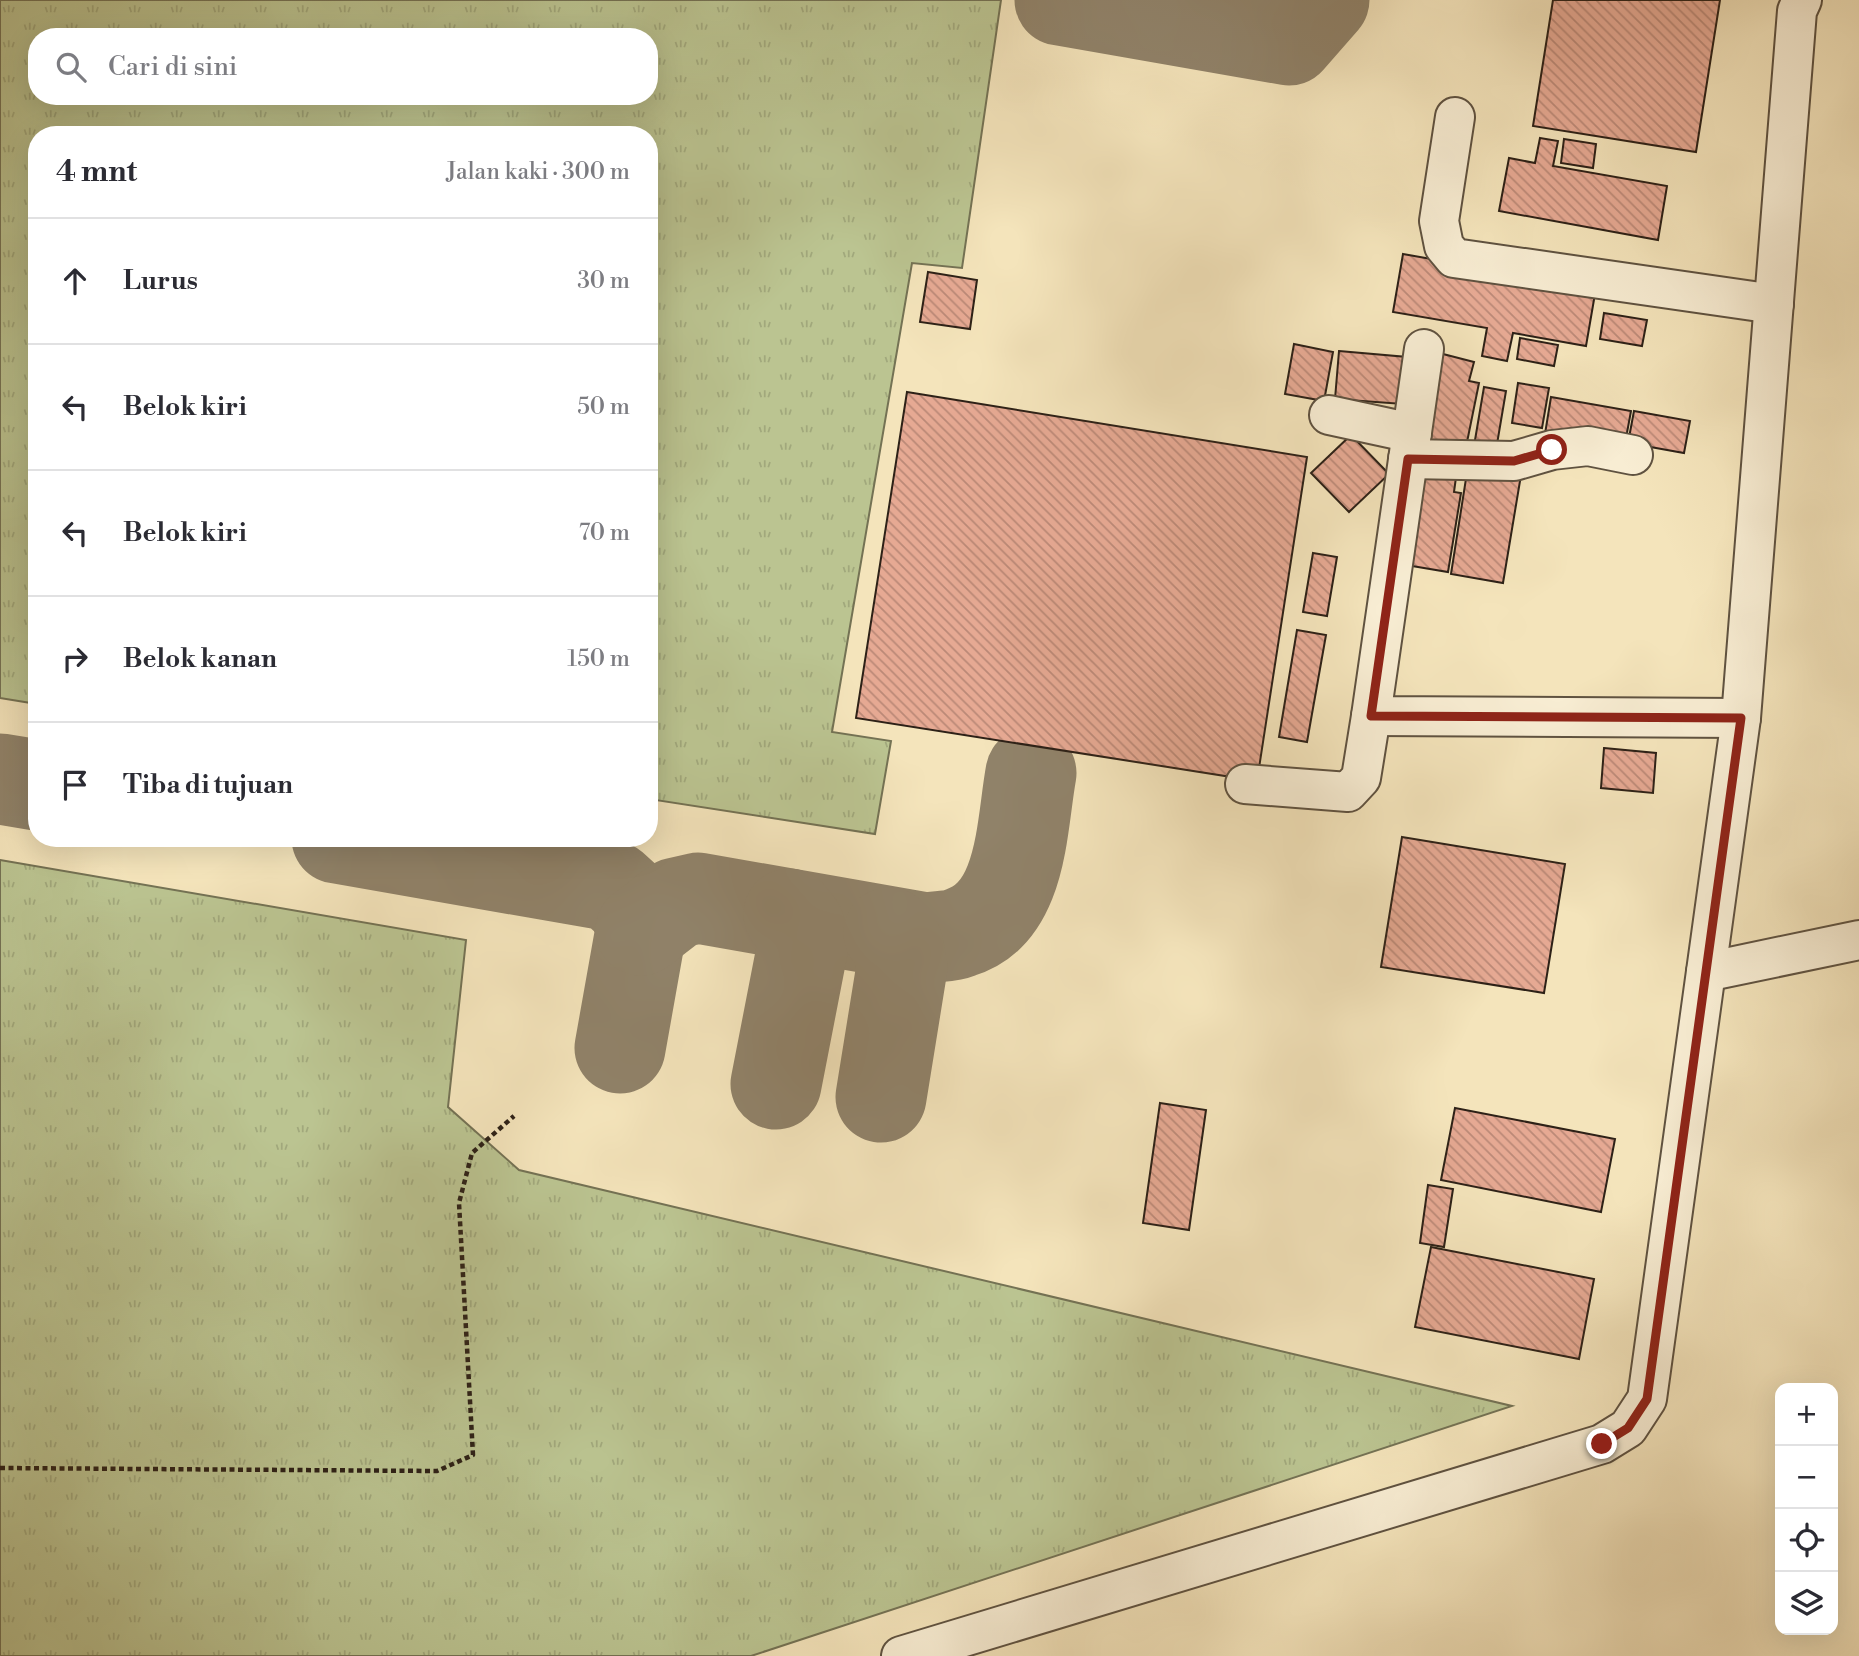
<!DOCTYPE html>
<html lang="id">
<meta charset="utf-8">
<style>
:root{--surface:#fff;--page:#f2f2f3;--text:#2b2b33;--muted:#7c7c81;--line:#e1e1e2}
body{margin:0;font-family:"Libre Bodoni",serif;background:var(--page);color:var(--text)}
.controls{position:absolute;right:21px;bottom:21px;display:grid;overflow:hidden;border-radius:14px;box-shadow:0 7px 28px #0002}
.controls button{width:63px;height:63px;display:grid;place-items:center;padding:0;border:0;border-bottom:2px solid var(--line);background:var(--surface);color:var(--text);font:35px sans-serif}
.stop{position:absolute;width:21px;height:21px;margin:-16px;border:5px solid #8f2418;border-radius:50%;background:#fff}
.stop.end{background:#8f2418;border-color:#fff;box-shadow:0 2px 7px #0008}
.list{margin:0;padding:0;list-style:none}
h2{display:flex;justify-content:space-between;align-items:center;height:91px;margin:0;padding:0 28px;font-size:30px}
h2 small{font-size:23px;font-weight:400;color:var(--muted)}
.list li{display:grid;grid-template-columns:46px 1fr auto;gap:21px;align-items:center;box-sizing:border-box;height:126px;padding:0 28px;border-top:2px solid var(--line)}
.list b{display:block;font-size:26px;white-space:nowrap}
.list em{font-size:23px;font-style:normal;color:var(--muted)}
.icon{flex:none;width:38px;height:38px;fill:none;stroke:currentColor;stroke-width:2;stroke-linecap:round;stroke-linejoin:round}
.map{position:relative;flex:none;width:1859px;height:1656px;overflow:hidden}
.search{position:absolute;background:var(--surface);box-shadow:0 7px 28px #0002;left:28px;top:28px;width:630px;height:77px;display:flex;align-items:center;gap:18px;box-sizing:border-box;padding:0 24px;border-radius:28px;color:var(--muted);font-size:26px}
.panel{position:absolute;background:var(--surface);box-shadow:0 7px 28px #0002;left:28px;top:126px;width:630px;height:721px;border-radius:28px}
.map>svg:first-child{display:block}
.grass{fill:url(#grass-tufts);stroke:#747254;stroke-width:2;fill-rule:evenodd}
.lines{fill:none;stroke-linecap:round;stroke-linejoin:round}
.taxiway{stroke:#908269;stroke-width:91}
.building{fill:url(#building-back-hatch);stroke:#2d2117;stroke-width:2}
.minor-casing{stroke:#5f5240;stroke-width:42}
.path{stroke:#2d2117;stroke-width:4.5;stroke-dasharray:5 3.5;stroke-linecap:butt}
.minor{stroke:#f8edd3;stroke-width:38}
.route{stroke:#8f2418;stroke-width:9}
</style>
<div class="map">
<svg width="1859" height="1656" viewBox="0 0 1859 1656">
<defs>
<pattern id="grass-tufts" width="24" height="20" patternUnits="userSpaceOnUse" patternTransform="scale(1.75)"><rect width="24" height="20" fill="#bbc491"/><path d="M3 7l-1-3M5 7V3M7 7l1-3M15 17l-1-3M17 17v-4M19 17l1-3" fill="none" stroke="#a1a87c"/></pattern>
<pattern id="building-back-hatch" width="6" height="6" patternUnits="userSpaceOnUse" patternTransform="scale(1.75)"><rect width="6" height="6" fill="#e6a993"/><path d="M-1 5l2 2M0 0l6 6M5-1l2 2" fill="none" stroke="#bb8977"/></pattern>
</defs>
<rect width="100%" height="100%" fill="#f4e4bb"/>
<filter id="stains"><feTurbulence type="fractalNoise" baseFrequency=".00286" numOctaves="4"/><feColorMatrix values="0 0 0 0 .2 0 0 0 0 .09 0 0 0 0 .02 0 0 0 .5 -.17"/></filter>
<radialGradient id="worn" r=".72"><stop offset=".6" stop-color="#630" stop-opacity="0"/><stop offset="1" stop-color="#630" stop-opacity=".3"/></radialGradient>
<!-- grass -->
<g class="grass">
<path d="M0 0H1001L962 268 912 263 832 732 891 741 875 834 649 799V135H37V704L0 698ZM37 37H649V96H37Z"/>
<polygon points="0,860 466,940 448,1107 519,1170 1512,1406 751,1656 0,1656"/>
</g>
<g class="lines">
<!-- taxiway -->
<g class="taxiway">
<polyline points="1060,0 1289,40 1324,0"/>
<polyline points="0,779 37,785"/>
<polyline points="337,838 612,886 634,906 641,930 620,1048"/>
<path d="M641 930 676 903 698 898 926 938C937 936 949 937 959 933 1023 914 1021 828 1031 773"/>
<polyline points="776,1084 804,940 799,926 789,914"/>
<polyline points="881,1097 902,967 898,946 889,933"/>
</g>
</g>
<!-- building -->
<g class="building">
<polygon points="1553,0 1720,0 1696,152 1533,126"/>
<polygon points="1540,138 1558,141 1553,166 1667,186 1658,240 1499,211 1509,158 1535,163"/>
<polygon points="1564,139 1596,144 1593,168 1561,163"/>
<polygon points="1403,254 1596,288 1586,346 1513,333 1507,361 1482,356 1487,328 1393,312"/>
<polygon points="928,272 977,280 970,329 920,322"/>
<polygon points="1604,313 1647,320 1642,346 1600,339"/>
<polygon points="1520,338 1558,345 1554,366 1517,359"/>
<polygon points="1294,344 1333,352 1324,401 1285,394"/>
<polygon points="1339,351 1407,357 1403,404 1335,399"/>
<polygon points="1443,354 1474,362 1469,381 1479,383 1466,447 1421,439"/>
<polygon points="1518,383 1549,388 1542,428 1512,423"/>
<polygon points="1484,387 1506,391 1496,450 1474,446"/>
<polygon points="907,392 1307,457 1257,781 856,718"/>
<polygon points="1551,397 1631,411 1624,449 1545,434"/>
<polygon points="1634,411 1690,421 1684,453 1628,443"/>
<polygon points="1351,435 1389,474 1349,512 1311,473"/>
<polygon points="1422,464 1457,470 1454,492 1461,493 1448,572 1394,563"/>
<polygon points="1468,466 1521,475 1503,583 1451,574"/>
<polygon points="1313,553 1337,557 1327,616 1303,612"/>
<polygon points="1297,630 1326,635 1307,742 1279,737"/>
<polygon points="1604,748 1656,753 1653,793 1601,788"/>
<polygon points="1402,837 1565,864 1544,993 1381,967"/>
<polygon points="1160,1103 1206,1110 1189,1230 1143,1223"/>
<polygon points="1455,1108 1615,1139 1601,1212 1441,1180"/>
<polygon points="1428,1185 1453,1189 1444,1247 1420,1243"/>
<polygon points="1431,1247 1594,1279 1579,1359 1415,1327"/>
</g>
<g class="lines">
<defs>
<g id="minor">
<polyline points="1455,117 1439,221 1444,246 1454,258 1774,304"/>
<polyline points="1424,349 1371,716 1741,718"/>
<polyline points="1329,415 1412,433"/>
<polyline points="1408,459 1514,461 1552,450 1588,446 1633,455"/>
<polyline points="1245,784 1348,792 1361,778 1371,716"/>
<polyline points="1706,972 1859,940"/>
<polyline points="901,1656 1602,1444 1628,1428 1647,1399 1741,718 1797,11 1802,0"/>
</g>
</defs>
<!-- minor casing -->
<use href="#minor" class="minor-casing"/>
<!-- path -->
<polyline class="path" points="0,1468 437,1471 473,1455 459,1203 472,1153 514,1116"/>
<!-- minor -->
<use href="#minor" class="minor"/>
</g>
<g class="lines">
<!-- route -->
<polyline class="route" points="1552,450 1514,461 1408,459 1371,716 1741,718 1647,1399 1628,1428 1602,1444"/>
</g>
<rect width="100%" height="100%" filter="url(#stains)"/>
<rect width="100%" height="100%" fill="url(#worn)"/>
</svg>
<div class="controls">
<button>+</button>
<button>−</button>
<button><svg class="icon" aria-label="locate" viewBox="0 0 24 24"><circle cx="12" cy="12" r="6"/><path d="M12 2v4M12 18v4M2 12h4M18 12h4"/></svg></button>
<button><svg class="icon" aria-label="layers" viewBox="0 0 24 24"><path d="M12 4l9 5-9 5-9-5zM3 14l9 5 9-5"/></svg></button>
</div>
<div class="stop" style="left:1552px;top:450px"></div>
<div class="stop end" style="left:1602px;top:1444px"></div>
<div class="search"><svg class="icon" aria-label="search" viewBox="0 0 24 24"><circle cx="10" cy="10" r="6"/><path d="M15 15l6 6"/></svg>Cari di sini</div>
<section class="panel">
<h2>4 mnt<small>Jalan kaki · 300 m</small></h2>
<ul class="list">
<li><svg class="icon" aria-label="ahead" viewBox="0 0 24 24"><path d="M12 20V5M6 11l6-6 6 6"/></svg><div><b>Lurus</b></div><em>30 m</em></li>
<li><svg class="icon" aria-label="left" viewBox="0 0 24 24"><path d="M17 20v-9H6M10 6l-5 5 5 5"/></svg><div><b>Belok kiri</b></div><em>50 m</em></li>
<li><svg class="icon" aria-label="left" viewBox="0 0 24 24"><path d="M17 20v-9H6M10 6l-5 5 5 5"/></svg><div><b>Belok kiri</b></div><em>70 m</em></li>
<li><svg class="icon" aria-label="right" viewBox="0 0 24 24"><path d="M7 20v-9h11M14 6l5 5-5 5"/></svg><div><b>Belok kanan</b></div><em>150 m</em></li>
<li><svg class="icon" aria-label="arrive" viewBox="0 0 24 24"><path d="M6 21V4h12l-3 4 3 4H6"/></svg><div><b>Tiba di tujuan</b></div></li>
</ul>
</section>
</div>
